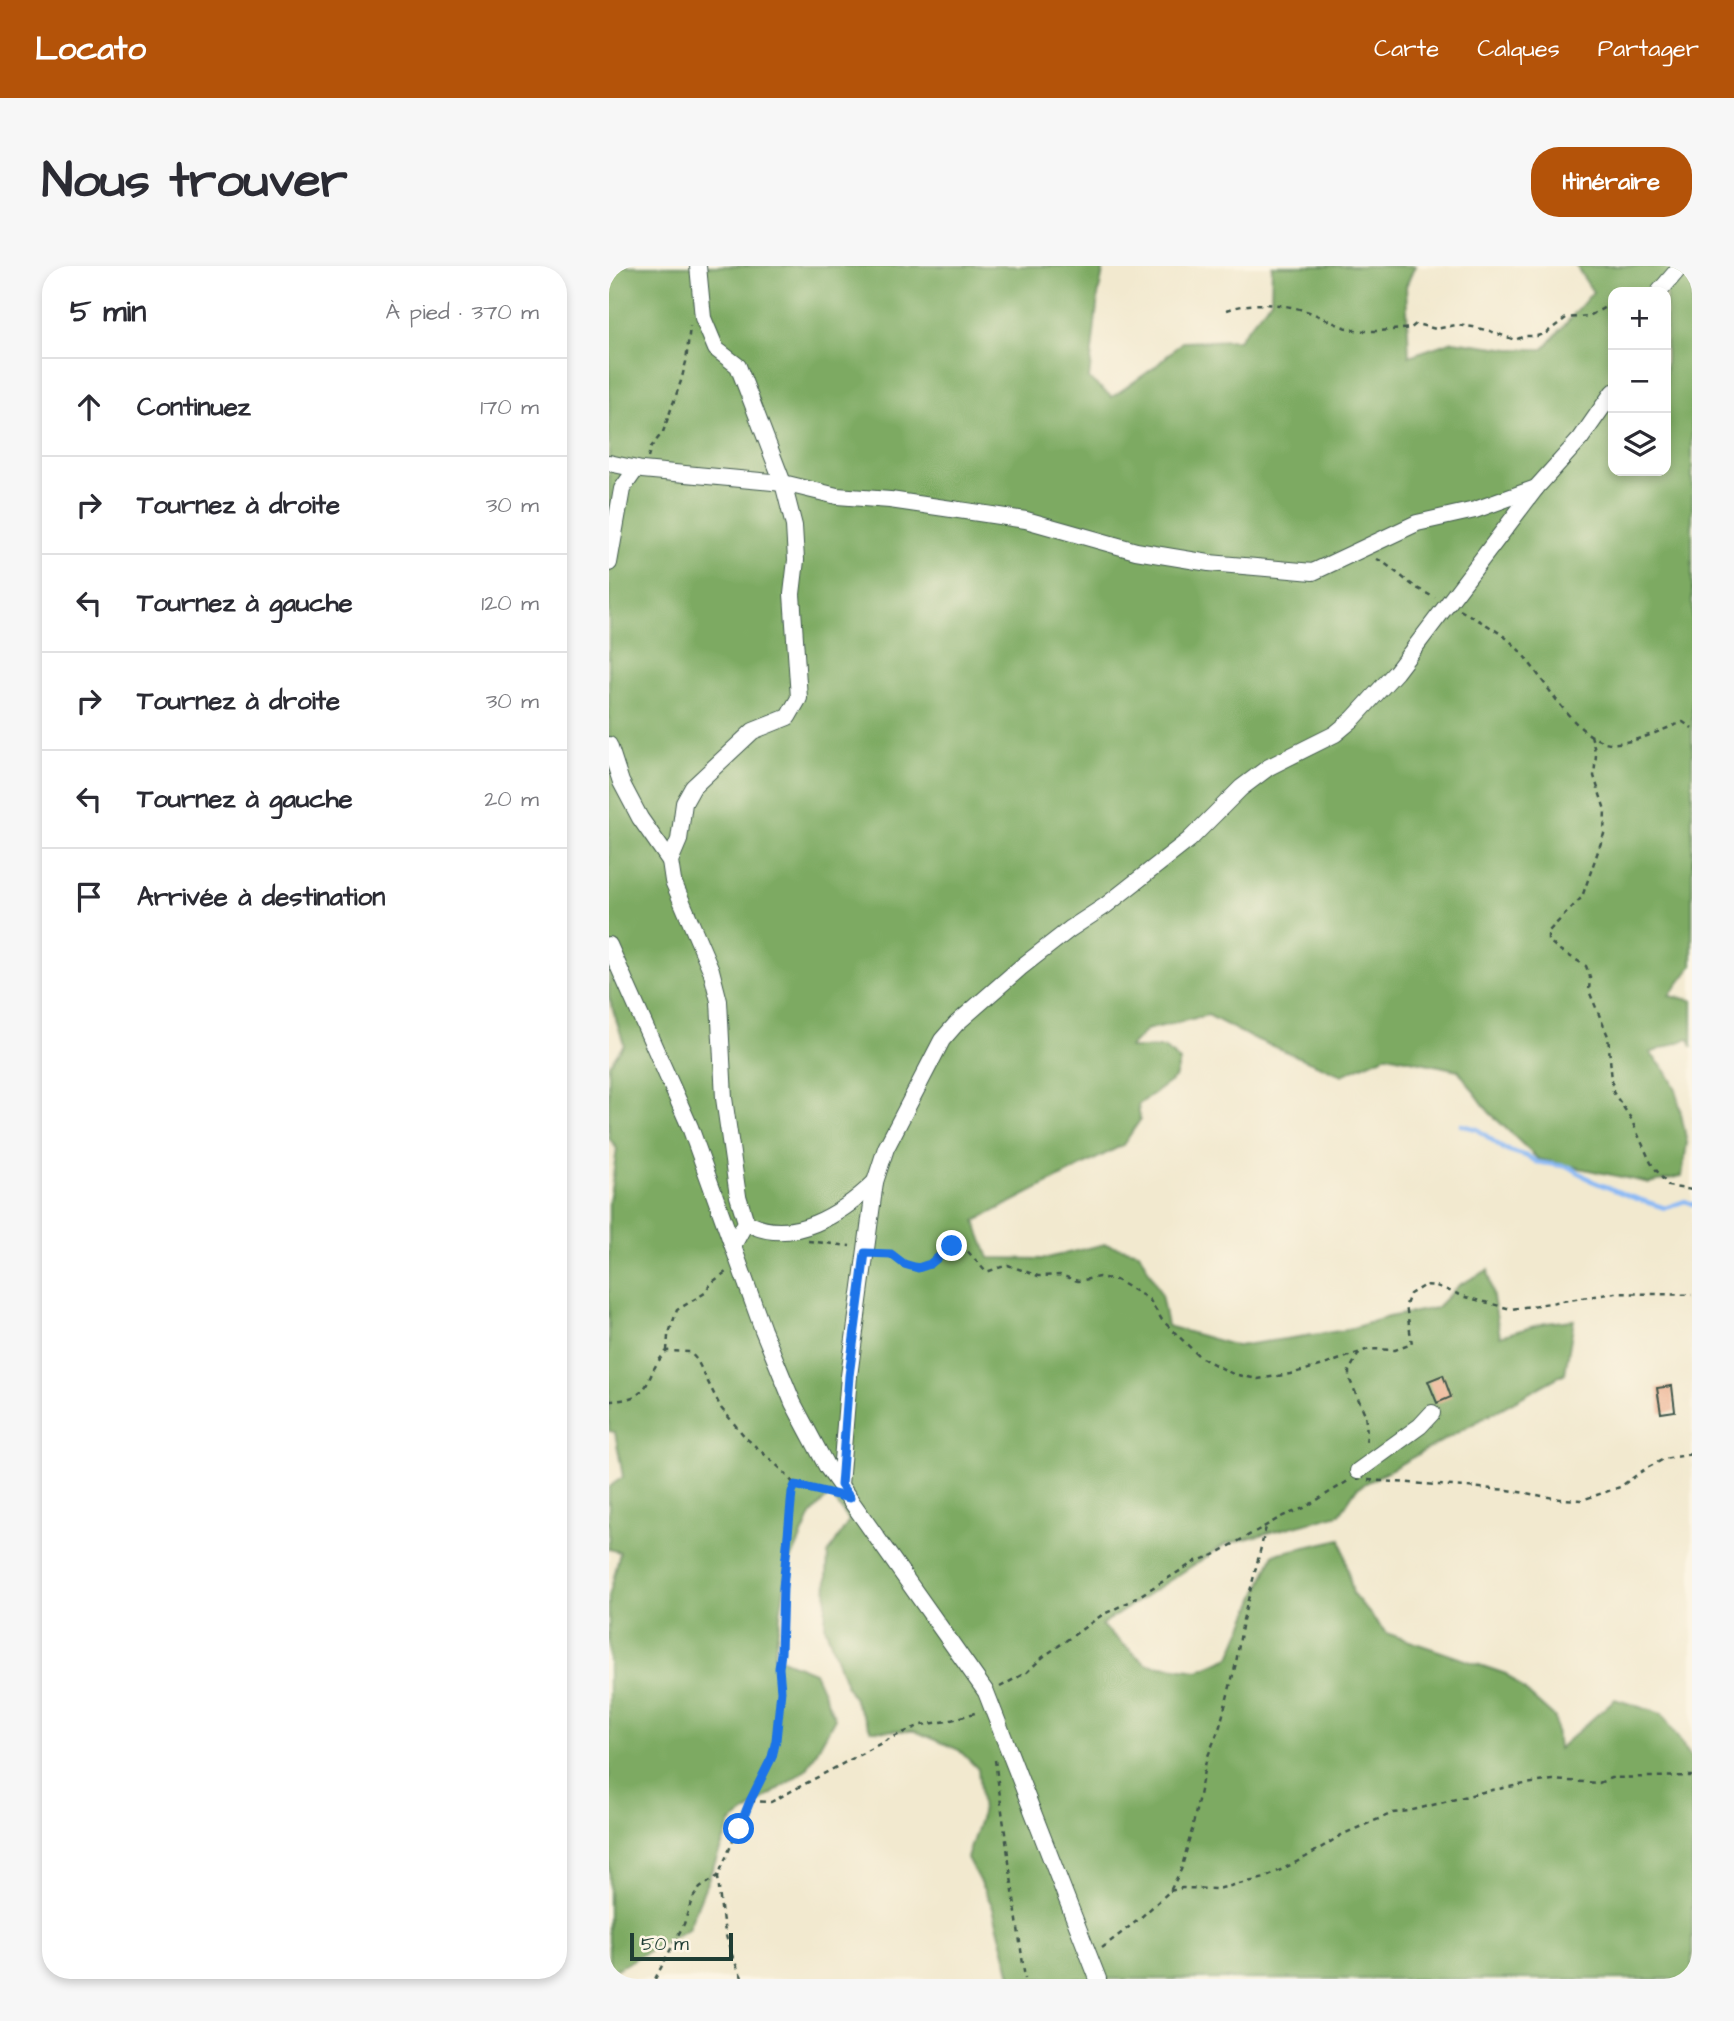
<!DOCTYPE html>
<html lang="fr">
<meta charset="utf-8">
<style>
:root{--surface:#fff;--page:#f7f7f7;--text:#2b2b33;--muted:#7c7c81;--line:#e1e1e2;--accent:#b45309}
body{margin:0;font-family:"Architects Daughter",sans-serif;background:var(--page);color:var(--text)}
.controls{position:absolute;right:21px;top:21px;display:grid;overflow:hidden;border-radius:14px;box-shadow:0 4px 10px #0003}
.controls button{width:63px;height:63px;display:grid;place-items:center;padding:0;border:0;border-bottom:2px solid var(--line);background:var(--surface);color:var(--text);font:35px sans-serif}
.scale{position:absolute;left:21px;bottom:18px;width:103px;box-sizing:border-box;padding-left:7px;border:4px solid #1f3d34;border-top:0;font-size:19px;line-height:24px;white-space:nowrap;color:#1f3d34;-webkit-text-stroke:5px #fcf5e5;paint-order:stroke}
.stop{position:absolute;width:21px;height:21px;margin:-16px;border:5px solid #1a73e8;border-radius:50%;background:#fff}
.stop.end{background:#1a73e8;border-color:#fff;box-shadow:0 2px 7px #0008}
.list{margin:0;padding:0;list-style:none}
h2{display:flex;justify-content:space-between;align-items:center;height:91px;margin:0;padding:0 28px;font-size:30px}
h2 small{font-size:23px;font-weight:400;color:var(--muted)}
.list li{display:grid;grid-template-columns:46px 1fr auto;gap:21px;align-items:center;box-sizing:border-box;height:98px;padding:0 28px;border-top:2px solid var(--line)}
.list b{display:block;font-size:26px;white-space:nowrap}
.list em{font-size:23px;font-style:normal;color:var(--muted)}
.icon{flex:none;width:38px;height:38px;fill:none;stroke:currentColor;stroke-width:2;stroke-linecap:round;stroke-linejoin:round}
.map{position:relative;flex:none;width:1083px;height:1713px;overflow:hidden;border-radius:28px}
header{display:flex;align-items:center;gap:42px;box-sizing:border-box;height:98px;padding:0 35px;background:var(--accent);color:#fff}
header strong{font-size:33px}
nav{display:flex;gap:38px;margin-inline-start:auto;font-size:24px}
.intro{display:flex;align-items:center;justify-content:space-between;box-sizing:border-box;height:168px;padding:0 42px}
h1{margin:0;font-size:49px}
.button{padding:18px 32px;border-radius:28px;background:var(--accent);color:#fff;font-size:24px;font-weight:700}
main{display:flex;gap:42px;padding:0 42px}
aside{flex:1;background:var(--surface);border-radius:28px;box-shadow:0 4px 10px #0003}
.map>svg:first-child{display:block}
.forest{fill:#7daa62;stroke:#4e744b;stroke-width:2;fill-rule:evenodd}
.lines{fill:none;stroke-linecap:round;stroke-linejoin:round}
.stream{stroke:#8ab9f5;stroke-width:4.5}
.building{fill:#eaa683}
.minor-casing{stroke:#3f574b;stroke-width:18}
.path{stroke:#3f574b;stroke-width:2.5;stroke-dasharray:5 5;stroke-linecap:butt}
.minor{stroke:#fff;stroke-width:16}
.route{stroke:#1a73e8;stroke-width:9}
</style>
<header>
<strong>Locato</strong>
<nav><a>Carte</a><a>Calques</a><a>Partager</a></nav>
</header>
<div class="intro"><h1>Nous trouver</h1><a class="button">Itinéraire</a></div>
<main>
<aside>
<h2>5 min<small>À pied · 370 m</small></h2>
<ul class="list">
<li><svg class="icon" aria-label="ahead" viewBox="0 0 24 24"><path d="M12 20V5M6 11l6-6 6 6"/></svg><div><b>Continuez</b></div><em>170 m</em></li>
<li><svg class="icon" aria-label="right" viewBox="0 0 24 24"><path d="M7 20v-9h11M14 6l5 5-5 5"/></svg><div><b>Tournez à droite</b></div><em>30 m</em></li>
<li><svg class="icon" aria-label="left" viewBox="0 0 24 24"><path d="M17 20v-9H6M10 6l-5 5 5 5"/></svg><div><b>Tournez à gauche</b></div><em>120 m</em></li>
<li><svg class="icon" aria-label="right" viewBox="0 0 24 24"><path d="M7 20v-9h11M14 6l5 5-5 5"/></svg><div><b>Tournez à droite</b></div><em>30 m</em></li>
<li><svg class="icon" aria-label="left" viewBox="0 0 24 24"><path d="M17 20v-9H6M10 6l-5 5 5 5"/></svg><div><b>Tournez à gauche</b></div><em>20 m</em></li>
<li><svg class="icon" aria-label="arrive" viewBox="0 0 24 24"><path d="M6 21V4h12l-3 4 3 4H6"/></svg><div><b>Arrivée à destination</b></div></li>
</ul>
</aside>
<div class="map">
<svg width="1083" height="1713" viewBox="0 0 1083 1713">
<rect width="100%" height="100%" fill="#fcf5e5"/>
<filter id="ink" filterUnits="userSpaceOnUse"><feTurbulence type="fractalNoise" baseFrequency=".0143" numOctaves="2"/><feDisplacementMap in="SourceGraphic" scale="14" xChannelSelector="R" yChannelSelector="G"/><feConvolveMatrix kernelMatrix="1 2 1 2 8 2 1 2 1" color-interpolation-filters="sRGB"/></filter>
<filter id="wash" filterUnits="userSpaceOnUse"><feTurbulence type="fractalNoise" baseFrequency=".00686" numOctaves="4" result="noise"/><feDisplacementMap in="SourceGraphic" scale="28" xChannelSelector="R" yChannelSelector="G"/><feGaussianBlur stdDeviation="1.57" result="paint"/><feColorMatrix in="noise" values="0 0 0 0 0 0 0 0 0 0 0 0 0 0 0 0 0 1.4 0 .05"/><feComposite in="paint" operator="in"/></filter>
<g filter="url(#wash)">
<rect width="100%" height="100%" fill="#f2e9cf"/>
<!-- forest -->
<path class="forest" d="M0 0H495L489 30 480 113 503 131 546 101 573 76 629 74 662 34 663 0H806L797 20 800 90 844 75 901 83H935L984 26 967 0H1083V700L1060 730 1083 734V781L1080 772 1041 787 1057 805 1067 823 1078 877 1073 910 1040 917 929 893 880 846 849 804 778 789 733 809 639 770 599 749 537 764 520 782H555L571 795 566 812 529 839 531 854 514 879 366 955 380 992 434 993 496 978 530 986 552 1028 558 1060 628 1080 737 1064 779 1051 827 1042 850 1019 879 1004 891 1070 936 1057 965 1054 956 1107 748 1222 731 1248 617 1278 492 1359 537 1398 589 1405 621 1391 665 1288 732 1273 744 1328 777 1367 897 1408 946 1452 949 1483 1006 1433 1053 1448 1083 1493V1713H403L383 1639 358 1592 373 1547 369 1503 350 1484 306 1465 262 1464 237 1419 216 1360 219 1288 240 1255 221 1228 202 1249 178 1303 165 1390 205 1406 226 1452 198 1503 122 1557 79 1663 0 1707V1331L11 1286 0 1283V1221L14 1211 6 1166 0 1165V937L8 883 0 872V799L15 778 0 731ZM1004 26H1057V205H1004Z"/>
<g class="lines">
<!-- stream -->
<polyline class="stream" points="852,859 868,863 895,883 920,891 928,896 961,901 983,915 1020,930 1056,942 1076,935 1083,938"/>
</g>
<g id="blocks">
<!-- building -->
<g class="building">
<polygon points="834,1109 842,1131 828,1137 819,1115"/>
<polygon points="1063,1120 1066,1145 1052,1147 1048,1122"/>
</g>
</g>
</g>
<g filter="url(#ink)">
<use href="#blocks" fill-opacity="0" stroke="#3f574b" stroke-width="2"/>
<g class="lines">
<defs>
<g id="minor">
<polyline points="89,0 94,52 107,83 129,100 174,217 185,260 187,294 183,328 190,432 179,451 144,465 84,521 75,537 70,574 61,595 64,615 102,704 110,735 115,832 129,930 137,956 125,978"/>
<polyline points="1050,26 1072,0"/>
<polyline points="0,197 33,204 174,217 228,230 281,234 370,247 417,254 527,285 600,297 704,306 808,257 866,244 927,222 972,172 1004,126"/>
<polyline points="0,297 13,223 27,203"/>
<polyline points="0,479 12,516 31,552 61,595"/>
<polyline points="0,679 81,861 154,1064 184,1137 218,1201 377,1426 489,1713"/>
<path d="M137 956C181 982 234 947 266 916"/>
<polyline points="749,1205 811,1160 823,1147"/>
<polyline points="231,1219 240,1110 266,916 277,882 333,774 347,758 411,702 461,663 496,640 580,574 632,522 660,501 726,468 744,453 787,406 927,222"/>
</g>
</defs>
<!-- minor casing -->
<use href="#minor" class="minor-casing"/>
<!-- path -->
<g class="path">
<path d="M618 44C643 35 675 37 700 46 714 51 727 59 741 63 760 67 782 64 802 62L807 58 827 63 847 59 864 61 881 65 906 74 915 70H928L937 67 957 52 980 50 1004 37"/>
<polyline points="39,192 42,181 54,166 72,115 77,96 81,60"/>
<polyline points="768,293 774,296 806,321 826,332"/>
<path d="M851 344C870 355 890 364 905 379 931 404 961 467 996 476 1017 482 1054 463 1074 456L1083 462"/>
<polyline points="982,469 987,489 985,510 996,544 995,568 973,631 939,666 939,674 949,683 977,700 981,711 980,725 999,770 1004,826 1021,851 1042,897 1059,920 1083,924"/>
<polyline points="199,975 241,980"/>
<path d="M271 989C281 988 283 990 292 996 313 1010 327 993 343 980H354L377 1006 399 999 429 1010 451 1009 469 1015 490 1011 507 1014 540 1033 553 1054 591 1091 624 1108 649 1113 681 1108 715 1099 760 1083 786 1084 803 1078 797 1039 801 1028 816 1019 827 1020 857 1031 902 1043 1006 1027 1083 1029"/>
<polyline points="58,1085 59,1070 68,1044 96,1027 102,1017 117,1006"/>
<polyline points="750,1087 740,1105 740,1112 756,1148 758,1167 757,1179"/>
<path d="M0 1135C49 1133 32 1110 58 1085L81 1086 88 1094 112 1142 137 1172 172 1203 186 1219 218 1225"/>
<polyline points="759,1214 899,1224 951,1233 973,1234 1011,1221 1036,1203 1055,1193 1083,1188"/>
<polyline points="391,1421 418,1406 434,1391 493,1349 522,1335 587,1295 603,1290 674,1250 695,1242 739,1215"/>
<polyline points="386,1494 416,1713"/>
<polyline points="141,1535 162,1536 280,1473 312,1459 339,1455 369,1446"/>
<path d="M109 1610C112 1650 115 1677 134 1713"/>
<polyline points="561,1625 573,1622 608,1623 656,1612 697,1591 734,1568 784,1547 800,1545 878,1525 916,1518 944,1514 990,1517 1002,1512 1083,1510"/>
<polyline points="493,1682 529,1654 561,1625 572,1604 583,1564 597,1495 611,1460 627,1397 634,1354 657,1261"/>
<polyline points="46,1713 75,1658 83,1633 91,1622 109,1610 141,1535 163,1491 172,1425 170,1402 172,1387 174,1322 183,1226 186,1219"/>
</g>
<!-- minor -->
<use href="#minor" class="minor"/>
</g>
</g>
<g class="lines" filter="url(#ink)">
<!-- route -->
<polyline class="route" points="130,1563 141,1535 163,1491 167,1474 172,1425 170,1402 172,1387 174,1322 183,1226 186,1219 241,1232 232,1219 240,1110 256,987 282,988 295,998 309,1002 321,998 343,980"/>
</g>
</svg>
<div class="controls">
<button>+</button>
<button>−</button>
<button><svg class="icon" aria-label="layers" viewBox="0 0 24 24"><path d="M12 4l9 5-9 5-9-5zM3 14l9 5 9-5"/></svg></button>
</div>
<div class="scale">50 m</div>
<div class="stop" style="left:130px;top:1563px"></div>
<div class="stop end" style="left:343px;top:980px"></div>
</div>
</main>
